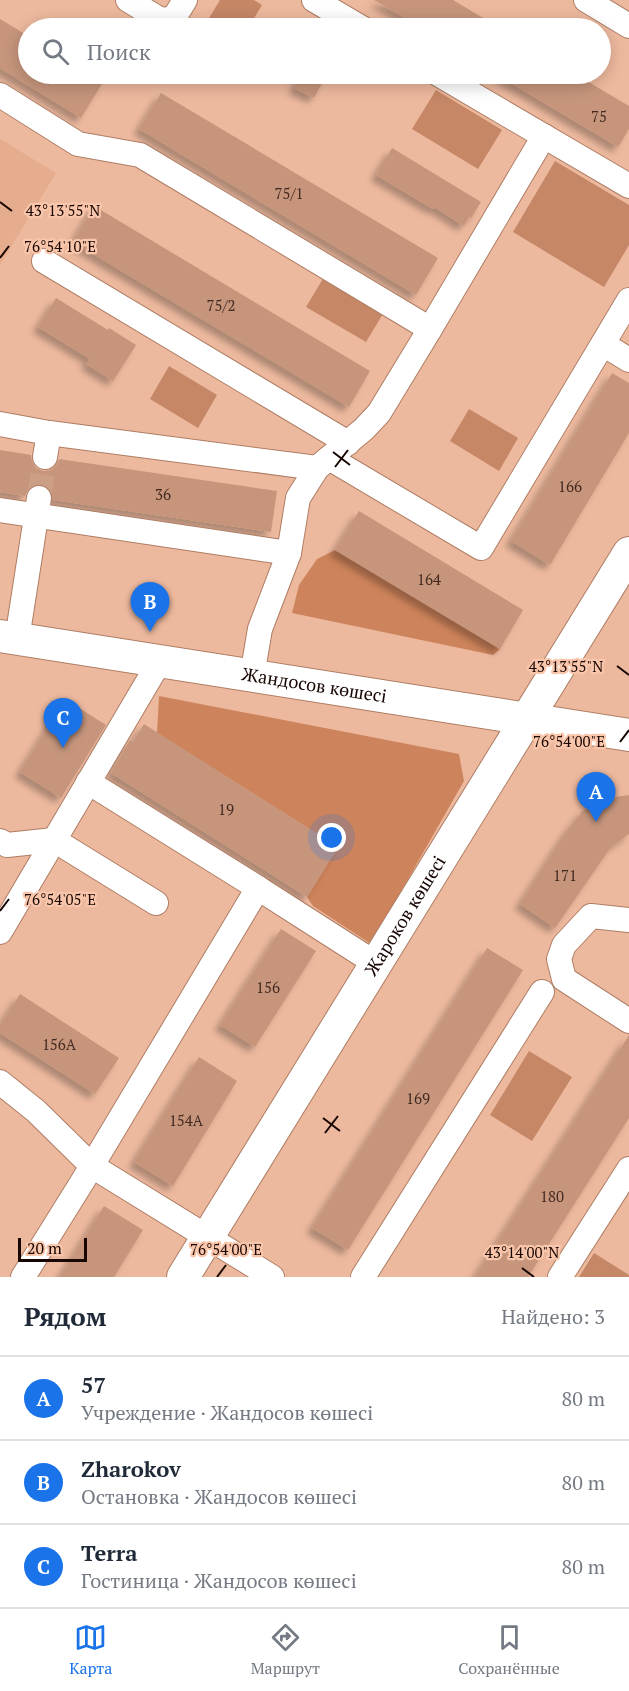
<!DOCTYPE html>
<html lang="ru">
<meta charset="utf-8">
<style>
:root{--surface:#fff;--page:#f2f2f3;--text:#1f2937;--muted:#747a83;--line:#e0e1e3;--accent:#1a73e8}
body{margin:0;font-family:"PT Serif",serif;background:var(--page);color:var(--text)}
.scale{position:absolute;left:18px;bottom:15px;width:69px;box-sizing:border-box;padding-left:6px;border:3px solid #170601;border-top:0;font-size:16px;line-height:21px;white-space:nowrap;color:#170601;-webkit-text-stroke:4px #fac6ab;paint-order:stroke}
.you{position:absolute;left:332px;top:838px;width:21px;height:21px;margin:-15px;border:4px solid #fff;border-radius:50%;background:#1a73e8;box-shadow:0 0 0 9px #1a73e833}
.badge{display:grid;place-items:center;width:39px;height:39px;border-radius:50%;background:var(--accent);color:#fff;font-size:20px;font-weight:700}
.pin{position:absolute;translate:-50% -50px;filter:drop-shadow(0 2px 3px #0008)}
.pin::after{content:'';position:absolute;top:32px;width:21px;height:18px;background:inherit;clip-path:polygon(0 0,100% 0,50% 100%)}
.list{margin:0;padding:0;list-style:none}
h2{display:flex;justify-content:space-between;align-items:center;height:78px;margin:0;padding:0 24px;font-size:26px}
h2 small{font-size:20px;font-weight:400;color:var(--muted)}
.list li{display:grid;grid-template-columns:39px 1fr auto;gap:18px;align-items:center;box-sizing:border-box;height:84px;padding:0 24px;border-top:2px solid var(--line)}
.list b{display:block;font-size:22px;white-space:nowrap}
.list p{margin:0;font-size:20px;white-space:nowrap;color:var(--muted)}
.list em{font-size:20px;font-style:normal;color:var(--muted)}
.icon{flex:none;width:33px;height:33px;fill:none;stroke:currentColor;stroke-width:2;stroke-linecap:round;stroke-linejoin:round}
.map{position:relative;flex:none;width:629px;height:1277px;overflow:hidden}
.search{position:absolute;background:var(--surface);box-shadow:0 3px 15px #0003;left:18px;right:18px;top:18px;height:66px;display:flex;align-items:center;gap:15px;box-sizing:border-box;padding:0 21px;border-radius:33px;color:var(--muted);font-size:22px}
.sheet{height:330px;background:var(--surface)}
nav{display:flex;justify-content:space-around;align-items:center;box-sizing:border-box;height:84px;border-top:2px solid var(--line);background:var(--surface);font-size:16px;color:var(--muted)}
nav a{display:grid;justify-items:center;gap:3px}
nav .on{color:var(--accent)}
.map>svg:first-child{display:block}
.built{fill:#e5ac8d}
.green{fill:#c58766}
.forest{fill:#cd835b}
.building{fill:#c6957b;filter:url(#shadow)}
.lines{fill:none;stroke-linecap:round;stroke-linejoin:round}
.minor-tunnel{stroke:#cd9e86;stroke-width:24;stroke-dasharray:24 12;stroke-linecap:butt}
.minor-casing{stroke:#ae7d64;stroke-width:26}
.major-casing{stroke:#ae7d64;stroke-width:34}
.minor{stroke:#fff;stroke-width:24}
.major{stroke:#fff;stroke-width:32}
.ticks{fill:none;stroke:#170601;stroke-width:2}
.labels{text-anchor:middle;stroke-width:4.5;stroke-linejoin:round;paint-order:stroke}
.number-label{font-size:15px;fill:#432a20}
.street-label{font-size:18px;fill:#170601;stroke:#fac6ab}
.ticks-label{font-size:15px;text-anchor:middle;fill:#170601;stroke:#fac6ab;stroke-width:4.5;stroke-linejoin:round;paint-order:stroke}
</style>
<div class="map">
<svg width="629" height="1277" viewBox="0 0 629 1277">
<defs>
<filter id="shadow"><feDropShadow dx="-5.5" dy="5.5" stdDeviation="3" flood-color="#0004"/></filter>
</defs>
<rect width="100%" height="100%" fill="#edb99e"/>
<!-- built -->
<polygon class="built" points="0,139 56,173 0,265"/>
<!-- green -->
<g class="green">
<polygon points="220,0 254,0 262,5 248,28 203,28"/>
<polygon points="436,90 502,130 478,169 412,129"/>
<polygon points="555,161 629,205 629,245 604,287 513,232"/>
<polygon points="324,277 384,312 366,342 306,307"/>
<polygon points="169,366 217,395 198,428 150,399"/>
<polygon points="469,409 518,438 499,471 450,441"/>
<polygon points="529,1051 572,1077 532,1141 490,1115"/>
<polygon points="594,1253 629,1275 629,1277 579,1277"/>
</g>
<!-- forest -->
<g class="forest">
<polygon points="335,550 500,649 493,655 292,613 299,585 317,559"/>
<polygon points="159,696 459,754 464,781 371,944 313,906 307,897 338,847 157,733"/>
</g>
<!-- building -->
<g class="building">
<polygon points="374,0 453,0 500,28 422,28"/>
<polygon points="0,19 28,36 28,74 89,74 103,82 81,118 0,68"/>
<polygon points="301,74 327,74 314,98 294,88"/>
<polygon points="496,74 575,74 629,106 629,129 618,147"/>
<polygon points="161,93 438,258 416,295 139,129"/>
<polygon points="392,148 481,202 471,218 469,217 464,226 434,207 433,209 376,175"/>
<polygon points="94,206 370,371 349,407 73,242"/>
<polygon points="56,298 108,330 109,328 136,345 113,381 86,364 90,359 38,327"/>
<polygon points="612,373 629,383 629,433 550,565 511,541"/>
<polygon points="0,450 31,455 32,461 36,468 43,471 51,470 56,466 59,459 277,491 271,532 53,500 52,493 48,487 41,484 33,485 28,489 25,496 0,492"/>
<polygon points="359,511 523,610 500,649 335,550"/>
<polygon points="65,699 106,725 61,798 20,772"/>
<polygon points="144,724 338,847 307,897 111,773 130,740 133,742"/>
<polygon points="629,795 629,834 611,847 555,928 520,904 566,832 582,812 602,799"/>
<polygon points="281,929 316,951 255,1047 220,1025"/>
<polygon points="487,948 523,970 348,1250 312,1228"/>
<polygon points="20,994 119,1058 95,1094 0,1033 0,1025"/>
<polygon points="629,1035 629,1118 528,1277 475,1277"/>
<polygon points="199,1057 237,1081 173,1186 134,1162"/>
<polygon points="104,1206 143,1230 114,1277 60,1277"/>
</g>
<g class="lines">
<!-- minor-tunnel -->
<polyline class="minor-tunnel" points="39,498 45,457"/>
<defs>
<g id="minor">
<polyline points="128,0 161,20 174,18 185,0"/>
<polyline points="314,0 362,28"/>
<polyline points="586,0 629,26"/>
<polyline points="438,74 629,186"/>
<polyline points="0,95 78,144 140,155 430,329"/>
<polyline points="44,261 348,443"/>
<polyline points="603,344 629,360"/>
<polyline points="0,424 49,433 317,468"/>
<polyline points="45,457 49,433"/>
<polyline points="329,458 481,548 629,300"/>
<polyline points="0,510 289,553"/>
<polyline points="17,639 39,498"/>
<polyline points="252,676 260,629 289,553 298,498 317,468 364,429 379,413 430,329 544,136"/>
<polyline points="88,782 258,888"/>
<polyline points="0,841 7,845 54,840 156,903"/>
<polyline points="629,920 591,916 564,945 559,959 564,979 629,1021"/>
<polyline points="0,932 160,661"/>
<polyline points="0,1082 36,1111 92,1166 272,1277"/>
<polyline points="23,1277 84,1179 258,888 375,963"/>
<polyline points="363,1277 542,992"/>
<polyline points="560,1277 629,1169"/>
</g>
<g id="major">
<path id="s1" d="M0 636 629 735"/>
<path id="s2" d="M183 1277 629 553"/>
</g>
</defs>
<!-- minor casing -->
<use href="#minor" class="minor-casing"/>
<!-- major casing -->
<use href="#major" class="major-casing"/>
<!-- minor -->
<use href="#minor" class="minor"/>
<!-- major -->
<use href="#major" class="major"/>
</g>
<!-- ticks -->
<path class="ticks" d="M0 202 12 211M0 258 9 246M333 452 350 465M335 467 348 450M617 666 629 675M620 742 629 730M0 911 9 899M323 1118 340 1131M325 1133 338 1116M522 1268 534 1277M217 1277 226 1265"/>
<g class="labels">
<!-- number labels -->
<g class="number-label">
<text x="599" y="122">75</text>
<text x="289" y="199">75/1</text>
<text x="221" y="311">75/2</text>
<text x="570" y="492">166</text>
<text x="163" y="500">36</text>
<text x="429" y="585">164</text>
<text x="226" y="815">19</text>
<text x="565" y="881">171</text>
<text x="268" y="993">156</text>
<text x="59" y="1050">156А</text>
<text x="418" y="1104">169</text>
<text x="186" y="1126">154А</text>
<text x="552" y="1202">180</text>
</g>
<!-- street labels -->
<g class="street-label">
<text dy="6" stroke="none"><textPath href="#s1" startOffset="318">Жандосов көшесі</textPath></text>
<text dy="6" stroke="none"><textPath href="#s2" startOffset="424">Жароков көшесі</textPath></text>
</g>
</g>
<g class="ticks-label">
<text x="63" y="216">43°13'55"N</text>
<text x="60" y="252">76°54'10"E</text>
<text x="566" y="672">43°13'55"N</text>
<text x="569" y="747">76°54'00"E</text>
<text x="60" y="905">76°54'05"E</text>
<text x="226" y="1255">76°54'00"E</text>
<text x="522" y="1258">43°14'00"N</text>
</g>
</svg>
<div class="scale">20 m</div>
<div class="you"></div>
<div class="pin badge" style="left:596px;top:822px">A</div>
<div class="pin badge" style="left:150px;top:632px">B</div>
<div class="pin badge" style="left:63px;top:748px">C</div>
<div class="search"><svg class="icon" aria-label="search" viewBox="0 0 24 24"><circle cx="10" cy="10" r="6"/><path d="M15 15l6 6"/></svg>Поиск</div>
</div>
<section class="sheet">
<h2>Рядом<small>Найдено: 3</small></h2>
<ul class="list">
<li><span class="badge">A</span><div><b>57</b><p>Учреждение · Жандосов көшесі</p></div><em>80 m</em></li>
<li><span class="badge">B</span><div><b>Zharokov</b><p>Остановка · Жандосов көшесі</p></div><em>80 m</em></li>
<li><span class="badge">C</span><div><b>Terra</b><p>Гостиница · Жандосов көшесі</p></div><em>80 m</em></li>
</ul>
</section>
<nav>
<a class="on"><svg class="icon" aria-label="map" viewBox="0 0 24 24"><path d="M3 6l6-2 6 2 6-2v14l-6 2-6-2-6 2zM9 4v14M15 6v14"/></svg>Карта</a>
<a><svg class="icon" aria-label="directions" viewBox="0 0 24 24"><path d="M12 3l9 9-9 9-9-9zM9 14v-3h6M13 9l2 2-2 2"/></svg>Маршрут</a>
<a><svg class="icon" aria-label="saved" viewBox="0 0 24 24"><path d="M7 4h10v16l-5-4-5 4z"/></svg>Сохранённые</a>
</nav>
